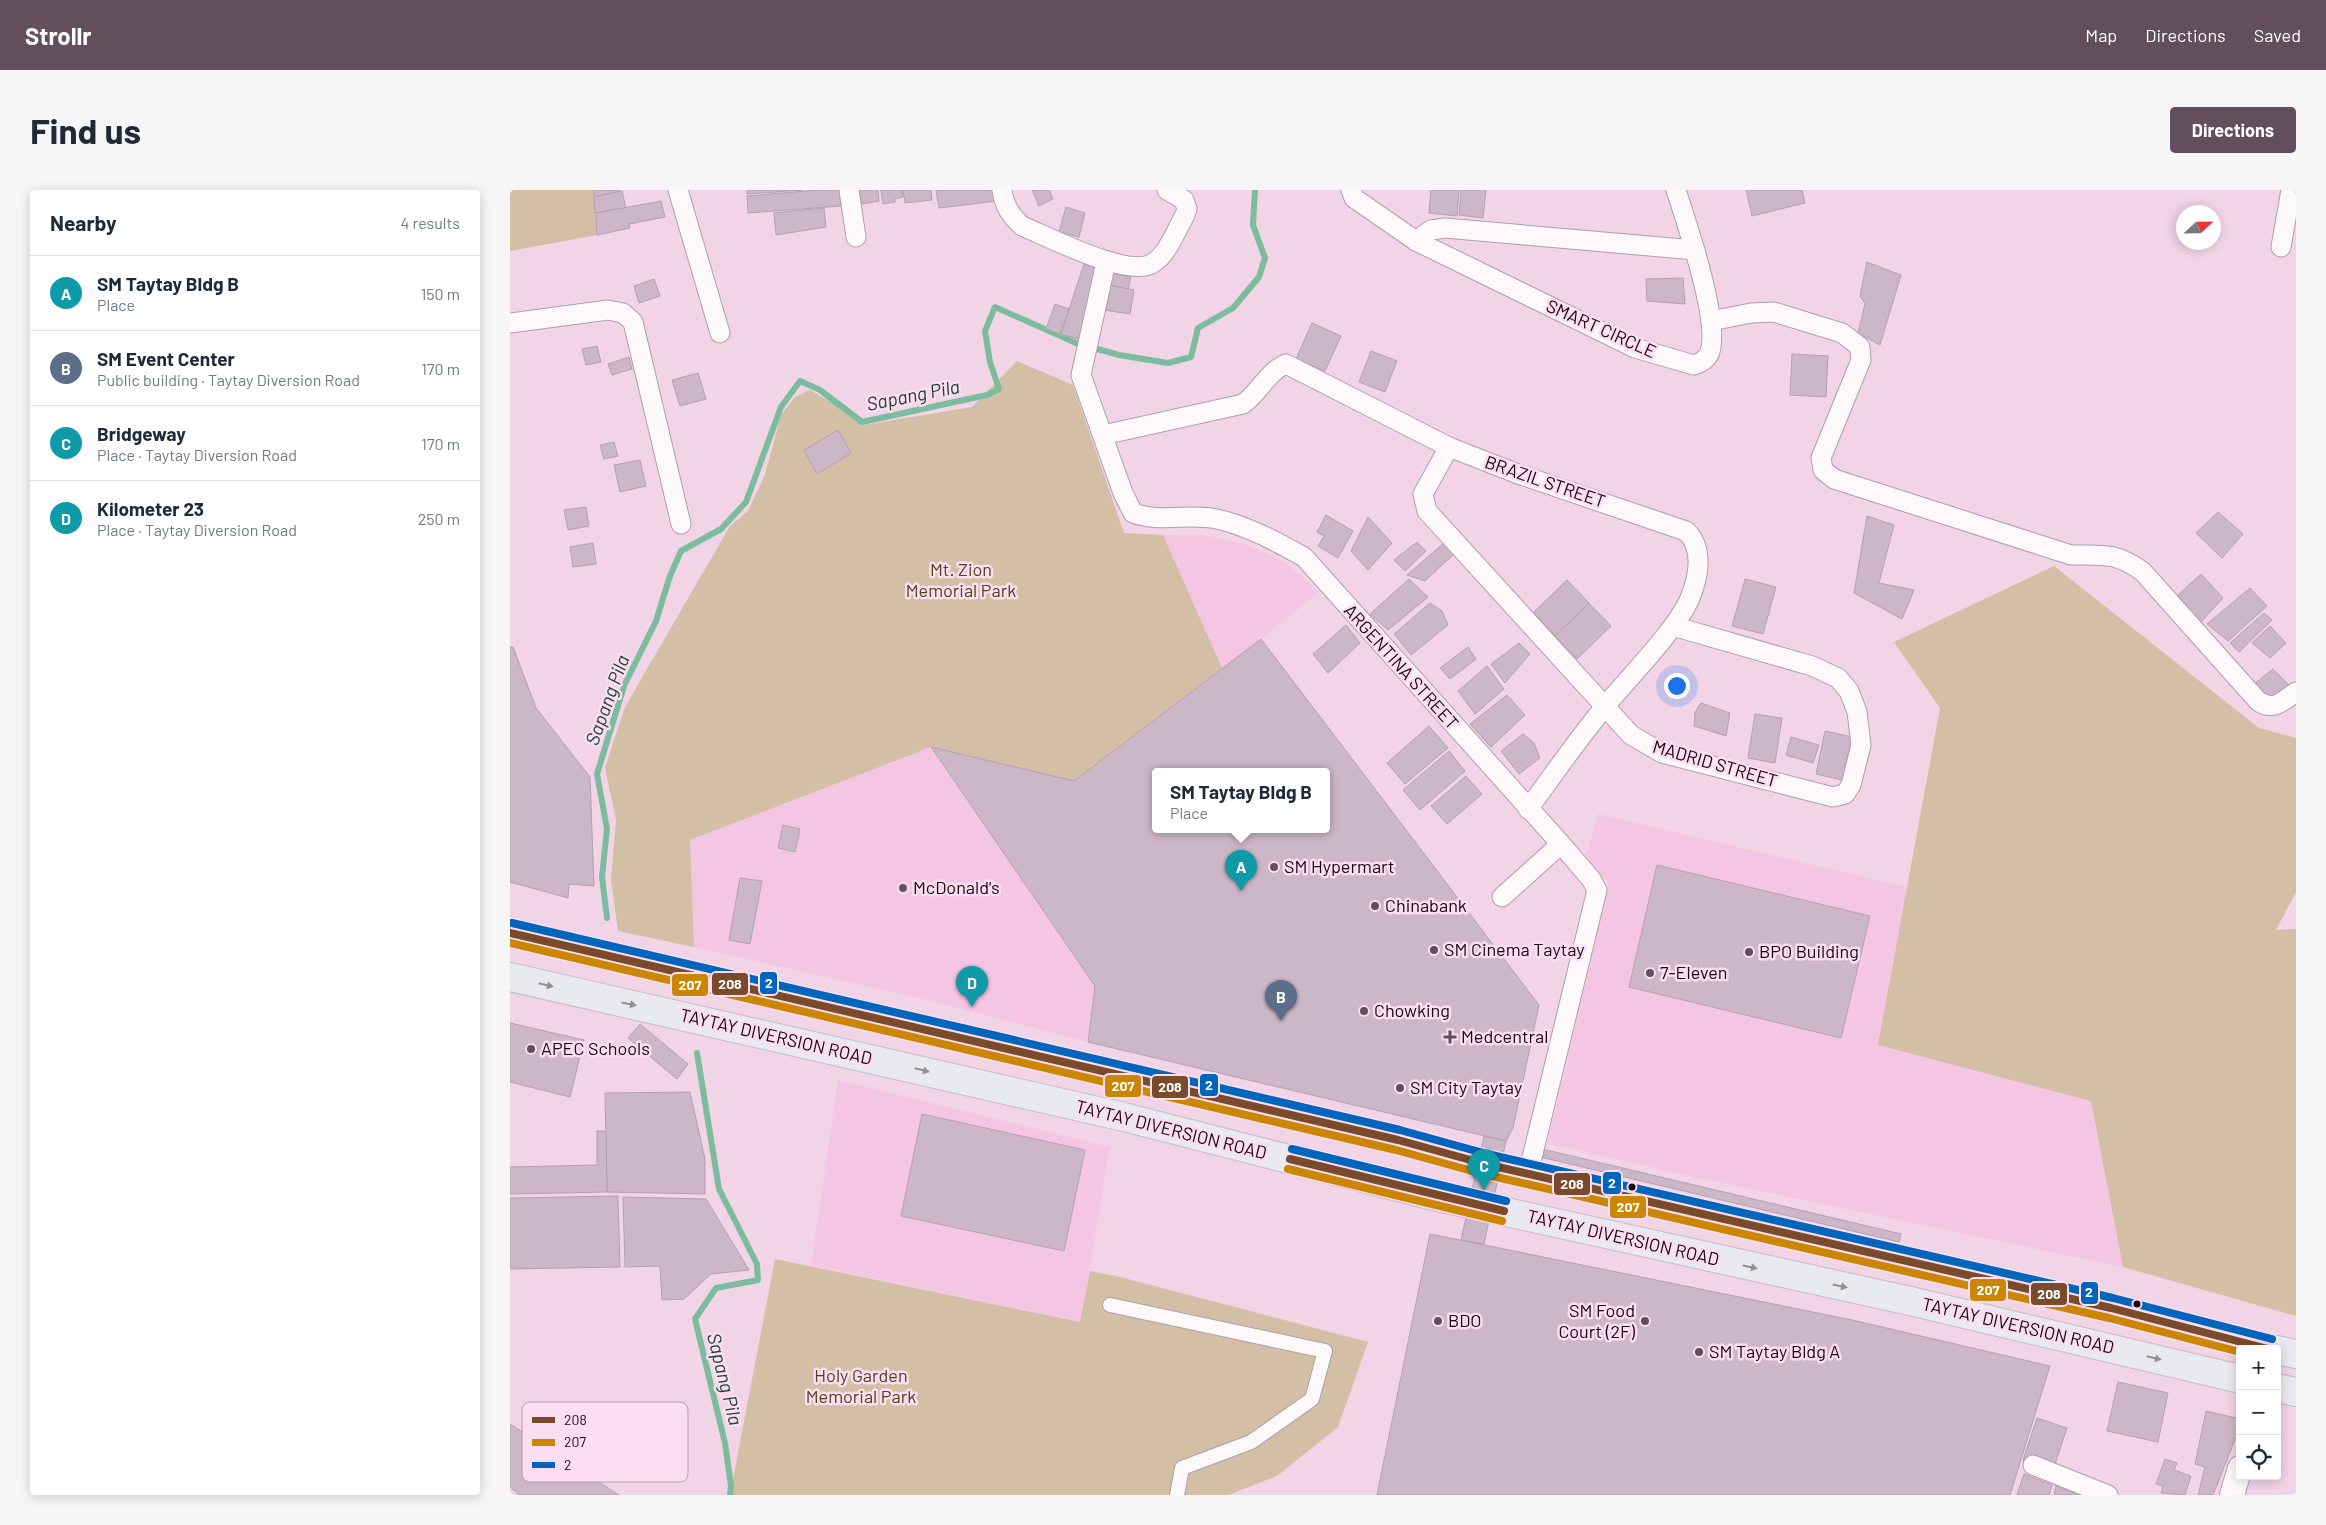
<!DOCTYPE html>
<meta charset="utf-8">
<style>
:root{--surface:#fff;--page:#f6f6f7;--text:#1f2937;--muted:#747a83;--line:#e0e1e3;--accent:#634e5c}
body{margin:0;font-family:Barlow,sans-serif;background:var(--page);color:var(--text)}
.controls{position:absolute;right:15px;bottom:15px;display:grid;overflow:hidden;border-radius:5px;box-shadow:0 2px 12px #0003}
.controls button{width:45px;height:45px;display:grid;place-items:center;padding:0;border:0;border-bottom:1px solid var(--line);background:var(--surface);color:var(--text);font:25px sans-serif}
.compass{position:absolute;left:1666px;top:15px;width:45px;height:45px;border-radius:50%;background:var(--surface);box-shadow:0 2px 12px #0003;rotate:68deg}
.you{position:absolute;left:1166px;top:495px;width:18px;height:18px;margin:-12px;border:4px solid #fff;border-radius:50%;background:#1a73e8;box-shadow:0 0 0 8px #1a73e833}
.badge{display:grid;place-items:center;width:32px;height:32px;border-radius:50%;background:var(--accent);color:#fff;font-size:16px;font-weight:700}
.pin{position:absolute;translate:-50% -41px;filter:drop-shadow(0 1px 2px #0008)}
.pin::after{content:'';position:absolute;top:26px;width:18px;height:15px;background:inherit;clip-path:polygon(0 0,100% 0,50% 100%)}
.popup{position:absolute;left:642px;top:578px;width:178px;height:65px;box-sizing:border-box;display:grid;place-content:center;border-radius:5px;background:var(--surface);filter:drop-shadow(0 1px 4px #0005);font-size:16px;white-space:nowrap;color:var(--muted)}
.popup b{font-size:19px;color:var(--text)}
.popup::after{content:'';position:absolute;left:50%;top:100%;margin-left:-10px;border:10px solid transparent;border-top-color:var(--surface)}
.list{margin:0;padding:0;list-style:none}
h2{display:flex;justify-content:space-between;align-items:center;height:65px;margin:0;padding:0 20px;font-size:21px}
h2 small{font-size:16px;font-weight:400;color:var(--muted)}
.list li{display:grid;grid-template-columns:32px 1fr auto;gap:15px;align-items:center;box-sizing:border-box;height:75px;padding:0 20px;border-top:1px solid var(--line)}
.list b{display:block;font-size:19px;white-space:nowrap}
.list p{margin:0;font-size:16px;white-space:nowrap;color:var(--muted)}
.list em{font-size:16px;font-style:normal;color:var(--muted)}
.icon{flex:none;width:28px;height:28px;fill:none;stroke:currentColor;stroke-width:2;stroke-linecap:round;stroke-linejoin:round}
.map{position:relative;flex:none;width:1786px;height:1305px;overflow:hidden;border-radius:5px}
header{display:flex;align-items:center;gap:30px;box-sizing:border-box;height:70px;padding:0 25px;background:var(--accent);color:#fff}
header strong{font-size:24px}
nav{display:flex;gap:28px;margin-inline-start:auto;font-size:18px}
.intro{display:flex;align-items:center;justify-content:space-between;box-sizing:border-box;height:120px;padding:0 30px}
h1{margin:0;font-size:35px}
.button{padding:12px 22px;border-radius:5px;background:var(--accent);color:#fff;font-size:18px;font-weight:700}
main{display:flex;gap:30px;padding:0 30px}
aside{flex:1;background:var(--surface);border-radius:5px;box-shadow:0 2px 12px #0003}
.map>svg:first-child{display:block}
.built{fill:#f4c6e3;fill-rule:evenodd}
.green{fill:#d2bfa5}
.lines{fill:none;stroke-linecap:round;stroke-linejoin:round}
.stream{stroke:#7cbc9e;stroke-width:6}
.building{fill:#ccb7c8;stroke:#b4a0b1;fill-rule:evenodd}
.pedestrian-casing{stroke:#b39dab;stroke-width:16}
.minor-casing{stroke:#b39dab;stroke-width:21}
.tertiary-casing{stroke:#b39dab;stroke-width:26}
.primary-casing{stroke:#c7b9c2;stroke-width:30}
.pedestrian{stroke:#fdf9fb;stroke-width:14}
.minor{stroke:#fdf9fb;stroke-width:19}
.tertiary{stroke:#fdf9fb;stroke-width:24}
.primary{stroke:#e8eaef;stroke-width:28}
.bus-1-casing{stroke:#fdddf1;stroke-width:11}
.bus-2-casing{stroke:#fdddf1;stroke-width:11}
.bus-3-casing{stroke:#fdddf1;stroke-width:11}
.bus-1{stroke:#7a4b2a;stroke-width:8}
.bus-2{stroke:#ca8604;stroke-width:8}
.bus-3{stroke:#0065bd;stroke-width:8}
.oneway{fill:#948f97}
.poi-dot{fill:#634e5c;stroke:#fdddf1;stroke-width:2}
.bus-dot{fill:#160612;stroke:#fdddf1;stroke-width:2}
.labels{text-anchor:middle;stroke-width:5;stroke-linejoin:round;paint-order:stroke}
.street-label{font-size:18px;fill:#160612;stroke:#fdddf1}
.park-label{font-size:18px;fill:#4c451b;stroke:#fdddf1}
.poi-label{font-size:18px;fill:#160612;stroke:#fdddf1;text-anchor:start}
.water-label{font-size:19px;font-style:italic;fill:#18432e;stroke:#fdddf1}
.key{fill:#fdddf1;stroke:#b89cae;stroke-width:1}
.key-label{font-size:14px;fill:#160612}
.line-badge{stroke:#fdddf1;stroke-width:2}
.badge-label{font-size:14px;text-anchor:middle;font-weight:bold;fill:#fff}
</style>
<header>
<strong>Strollr</strong>
<nav><a>Map</a><a>Directions</a><a>Saved</a></nav>
</header>
<div class="intro"><h1>Find us</h1><a class="button">Directions</a></div>
<main>
<aside>
<h2>Nearby<small>4 results</small></h2>
<ul class="list">
<li><span class="badge" style="background:#0f9aa8">A</span><div><b>SM Taytay Bldg B</b><p>Place</p></div><em>150 m</em></li>
<li><span class="badge" style="background:#5c6f8a">B</span><div><b>SM Event Center</b><p>Public building · Taytay Diversion Road</p></div><em>170 m</em></li>
<li><span class="badge" style="background:#0f9aa8">C</span><div><b>Bridgeway</b><p>Place · Taytay Diversion Road</p></div><em>170 m</em></li>
<li><span class="badge" style="background:#0f9aa8">D</span><div><b>Kilometer 23</b><p>Place · Taytay Diversion Road</p></div><em>250 m</em></li>
</ul>
</aside>
<div class="map">
<svg width="1786" height="1305" viewBox="0 0 1786 1305">
<rect width="100%" height="100%" fill="#f1d4e6"/>
<!-- built -->
<g class="built">
<path d="M653 345H695L738 355 778 374 809 402 751 449 1029 815 1003 938 996 951 974 1054 1342 1130 1540 1176 1500 1305 920 1044 951 1050 974 946 578 852 413 809 184 757 180 650 421 557 712 478ZM646 582H816V640H646Z"/>
<polygon points="1088,624 1397,697 1383,774 1563,817 1613,1077 1174,985 1038,953 1099,693 1075,669"/>
<polygon points="328,890 600,957 571,1132 301,1075"/>
</g>
<!-- green -->
<g class="green">
<polygon points="0,0 84,0 87,45 0,61"/>
<polygon points="507,171 563,195 614,343 653,345 712,478 564,591 421,557 180,650 184,757 108,741 101,690 106,629 95,578 115,517 220,336 238,321 255,285 271,225 285,207 300,200 335,220 354,235 462,217"/>
<polygon points="1544,376 1749,538 1786,548 1786,702 1766,740 1786,739 1786,1126 1613,1077 1581,911 1368,855 1430,518 1384,452"/>
<polygon points="265,1069 570,1132 580,1081 610,1087 858,1152 828,1237 767,1286 718,1305 220,1305"/>
</g>
<g class="lines">
<!-- stream -->
<g class="stream">
<polyline points="97,728 92,687 97,639 87,584 114,496 146,431 160,386 171,361 211,339 236,312 271,217 290,191 310,200 352,232 477,205 489,199 480,172 475,141 485,117 566,153 609,165 658,173 681,167 688,138 723,118 749,87 755,68 743,35 745,0"/>
<polyline points="187,863 209,999 247,1074 248,1090 206,1098 185,1129 215,1253 221,1296 220,1305"/>
</g>
</g>
<!-- building -->
<g class="building">
<polygon points="84,0 109,0 110,1 84,7"/>
<polygon points="237,0 293,0 237,4"/>
<polygon points="307,0 330,0 331,16 238,23 237,6"/>
<polygon points="348,0 368,0 369,11 352,14"/>
<polygon points="371,0 392,0 393,7 385,9 385,12 373,14"/>
<polygon points="393,0 421,0 422,10 395,13"/>
<polygon points="426,0 485,0 487,11 429,18"/>
<polygon points="522,0 539,0 543,9 529,16"/>
<polygon points="921,0 949,0 947,26 919,23"/>
<polygon points="951,0 976,0 973,28 949,25"/>
<polygon points="1236,0 1292,0 1295,13 1242,26"/>
<polygon points="112,1 116,18 85,23 84,7"/>
<polygon points="151,11 155,27 119,34 120,38 87,45 86,23"/>
<polygon points="556,17 575,23 569,47 549,42"/>
<polygon points="314,18 316,37 266,45 264,23"/>
<polygon points="1357,72 1391,85 1370,155 1348,143 1355,114 1350,106"/>
<polygon points="574,74 588,79 575,151 551,144"/>
<polygon points="602,83 621,87 618,99 599,95"/>
<polygon points="1173,88 1175,114 1137,111 1136,89"/>
<polygon points="144,89 150,106 129,113 124,96"/>
<polygon points="598,95 624,100 620,124 594,120"/>
<polygon points="545,114 559,119 550,144 536,139"/>
<polygon points="802,133 831,146 815,181 786,169"/>
<polygon points="87,156 91,172 76,175 72,159"/>
<polygon points="861,161 887,171 875,202 849,192"/>
<polygon points="1282,164 1318,166 1316,207 1280,205"/>
<polygon points="119,167 122,179 102,185 98,174"/>
<polygon points="188,183 196,209 170,216 162,190"/>
<polygon points="328,240 341,263 307,284 294,260"/>
<polygon points="104,252 108,266 94,269 90,255"/>
<polygon points="130,270 136,296 110,302 104,275"/>
<polygon points="76,317 79,336 58,340 54,320"/>
<polygon points="1708,322 1733,344 1712,368 1686,343"/>
<polygon points="816,325 843,341 828,368 808,356 814,346 807,342"/>
<polygon points="1357,326 1384,335 1369,393 1404,400 1392,429 1344,403"/>
<polygon points="858,327 882,353 858,380 841,361"/>
<polygon points="907,352 916,361 895,381 884,370"/>
<polygon points="935,352 944,364 915,391 897,385"/>
<polygon points="83,353 86,374 63,377 60,357"/>
<polygon points="1691,384 1713,408 1689,434 1668,405"/>
<polygon points="899,389 918,407 878,440 860,424"/>
<polygon points="1235,389 1266,397 1253,444 1222,436"/>
<polygon points="1057,390 1079,413 1045,446 1023,423"/>
<polygon points="1740,398 1757,416 1718,451 1697,434"/>
<polygon points="920,413 932,421 938,435 901,465 884,444"/>
<polygon points="1079,413 1101,436 1067,469 1045,446"/>
<polygon points="1754,423 1762,430 1729,462 1720,453"/>
<polygon points="836,435 850,453 818,483 803,464"/>
<polygon points="1760,436 1776,453 1760,468 1742,453"/>
<path d="M751 449 1029 815 1003 938 996 951 578 852 585 796 421 557 564 591ZM646 582H816V640H646Z"/>
<polygon points="1009,453 1020,464 995,493 981,474"/>
<polygon points="0,457 3,457 26,518 80,587 84,696 59,694 58,708 0,692"/>
<polygon points="958,457 966,469 940,489 930,478"/>
<polygon points="977,476 994,499 965,524 948,501"/>
<polygon points="1763,479 1780,496 1762,513 1743,495"/>
<polygon points="997,505 1015,525 981,557 960,534"/>
<polygon points="1191,513 1220,523 1216,546 1184,536 1185,522"/>
<polygon points="1245,524 1272,528 1265,573 1238,568"/>
<polygon points="919,536 938,558 895,594 877,573"/>
<polygon points="1315,541 1342,547 1332,590 1306,584"/>
<polygon points="1013,544 1024,553 1030,568 1009,584 991,561"/>
<polygon points="1281,547 1309,555 1303,573 1276,565"/>
<polygon points="939,561 955,581 910,620 893,600"/>
<polygon points="956,586 972,604 937,634 921,616"/>
<polygon points="273,635 290,639 285,662 268,658"/>
<polygon points="1147,675 1360,726 1331,848 1119,797"/>
<polygon points="230,688 252,691 240,754 219,750"/>
<polygon points="0,833 74,850 60,907 0,892"/>
<polygon points="130,834 178,874 167,889 118,848"/>
<polygon points="180,902 195,969 195,1004 97,1002 95,903"/>
<polygon points="412,924 575,960 554,1061 391,1026"/>
<polygon points="87,941 96,941 97,1002 0,1004 0,977 87,975"/>
<polygon points="974,946 996,951 974,1054 951,1050"/>
<polygon points="1028,958 1391,1044 1389,1052 1026,966"/>
<polygon points="108,1006 110,1077 0,1079 0,1008"/>
<polygon points="113,1007 196,1009 239,1080 201,1084 174,1109 152,1110 150,1076 115,1077"/>
<polygon points="920,1044 1342,1130 1540,1176 1500,1305 867,1305"/>
<polygon points="1608,1192 1658,1203 1648,1252 1597,1241"/>
<polygon points="1696,1221 1730,1229 1730,1237 1703,1305 1688,1305 1695,1277 1685,1274"/>
<polygon points="1527,1228 1557,1238 1543,1280 1513,1270"/>
<polygon points="0,1234 109,1305 9,1305 0,1297"/>
<polygon points="1655,1269 1667,1273 1664,1280 1681,1286 1675,1305 1651,1303 1653,1296 1646,1294"/>
<polygon points="1514,1284 1542,1295 1539,1305 1507,1305"/>
<polygon points="1546,1296 1569,1305 1544,1305"/>
</g>
<g class="lines">
<defs>
<polyline id="pedestrian" points="600,1115 815,1161 802,1209 741,1252 672,1278 667,1305"/>
<g id="minor">
<polyline points="168,0 210,143"/>
<polyline points="339,0 346,47"/>
<path d="M492 0C494 16 501 26 512 36 539 47 619 89 643 73 658 64 666 40 675 25L677 19 674 10 657 0"/>
<path d="M841 0 844 8 906 51 1125 158 1184 175C1190 173 1196 170 1199 164 1212 136 1176 31 1166 0"/>
<polyline points="906,51 921,40 935,38 1185,60"/>
<polyline points="1771,57 1781,0"/>
<path d="M596 72 571 185 613 303 623 323C651 333 679 323 707 329 738 336 767 352 794 367L1051 654 1081 689 1087 700 1018 984"/>
<path d="M1201 131 1241 123 1264 122 1332 143 1350 157 1351 170 1311 268 1313 280 1324 289 1561 365C1593 365 1606 362 1633 382L1748 511C1763 522 1773 511 1786 502"/>
<polyline points="0,133 98,120 113,123 123,132 171,334"/>
<path d="M593 245 733 214C749 203 758 181 776 174L939 257 1008 284 1176 341C1194 358 1189 386 1180 408 1167 439 1121 485 1098 513 1069 547 1044 584 1018 619"/>
<polyline points="939,257 913,304 917,321 1121,545 1152,563 1323,607 1335,604 1341,595 1351,555 1347,522 1339,501 1328,488 1302,476 1163,436"/>
<polyline points="992,707 1051,654"/>
<polyline points="1523,1275 1598,1305"/>
</g>
<polyline id="tertiary" points="1722,1305 1730,1278"/>
<g id="primary">
<polyline points="0,743 888,950 975,974 1601,1118 1759,1159"/>
<polyline points="0,787 614,927 919,1005 1400,1111 1730,1189"/>
<polyline points="1767,1160 1786,1164"/>
<polyline points="1767,1198 1786,1202"/>
</g>
</defs>
<!-- pedestrian casing -->
<use href="#pedestrian" class="pedestrian-casing"/>
<!-- minor casing -->
<use href="#minor" class="minor-casing"/>
<!-- tertiary casing -->
<use href="#tertiary" class="tertiary-casing"/>
<!-- primary casing -->
<use href="#primary" class="primary-casing"/>
<!-- pedestrian -->
<use href="#pedestrian" class="pedestrian"/>
<!-- minor -->
<use href="#minor" class="minor"/>
<!-- tertiary -->
<use href="#tertiary" class="tertiary"/>
<!-- primary -->
<use href="#primary" class="primary"/>
<defs>
<g id="bus-1">
<polyline points="0,743 888,950 975,974 1601,1118 1758,1159"/>
<polyline points="780,969 994,1021"/>
</g>
<g id="bus-2">
<polyline points="0,753 886,960 973,984 1599,1128 1730,1162"/>
<polyline points="778,979 992,1031"/>
</g>
<g id="bus-3">
<polyline points="2,733 890,940 977,964 1603,1108 1762,1149"/>
<polyline points="782,959 996,1011"/>
</g>
</defs>
<!-- bus-1 casing -->
<use href="#bus-1" class="bus-1-casing"/>
<!-- bus-2 casing -->
<use href="#bus-2" class="bus-2-casing"/>
<!-- bus-3 casing -->
<use href="#bus-3" class="bus-3-casing"/>
<!-- bus-1 -->
<use href="#bus-1" class="bus-1"/>
<!-- bus-2 -->
<use href="#bus-2" class="bus-2"/>
<!-- bus-3 -->
<use href="#bus-3" class="bus-3"/>
</g>
<!-- one-way arrows -->
<defs><path id="oneway-solid" d="M-6-.8H1V-3.2L6.5 0L1 3.2V.8H-6Z" transform="scale(1.25)"/></defs>
<g class="oneway">
<use href="#oneway-solid" transform="translate(36 795) rotate(13)"/>
<use href="#oneway-solid" transform="translate(119 814) rotate(12)"/>
<use href="#oneway-solid" transform="translate(412 880) rotate(14)"/>
<use href="#oneway-solid" transform="translate(1240 1077) rotate(12)"/>
<use href="#oneway-solid" transform="translate(1330 1096) rotate(12)"/>
<use href="#oneway-solid" transform="translate(1644 1168) rotate(13)"/>
</g>
<!-- markers -->
<g class="poi-dot">
<circle cx="764" cy="677" r="5"/>
<circle cx="393" cy="698" r="5"/>
<circle cx="865" cy="716" r="5"/>
<circle cx="924" cy="760" r="5"/>
<circle cx="1239" cy="762" r="5"/>
<circle cx="1140" cy="783" r="5"/>
<circle cx="854" cy="821" r="5"/>
<path d="M937.5 839.5h5v5h5v5h-5v5h-5v-5h-5v-5h5z"/>
<circle cx="21" cy="859" r="5"/>
<circle cx="890" cy="898" r="5"/>
<circle cx="928" cy="1131" r="5"/>
<circle cx="1135" cy="1131" r="5"/>
<circle cx="1189" cy="1162" r="5"/>
</g>
<g class="bus-dot">
<circle cx="1122" cy="997" r="4.5"/>
<circle cx="1627" cy="1114" r="4.5"/>
</g>
<g class="labels">
<!-- street labels -->
<g class="street-label">
<text transform="translate(1091 139) rotate(24)" y="6">SMART CIRCLE</text>
<text transform="translate(1035 292) rotate(19)" y="6">BRAZIL STREET</text>
<text transform="translate(891 477) rotate(48)" y="6">ARGENTINA STREET</text>
<text transform="translate(1205 574) rotate(16)" y="6">MADRID STREET</text>
<text transform="translate(266 847) rotate(13)" y="6">TAYTAY DIVERSION ROAD</text>
<text transform="translate(661 940) rotate(14)" y="6">TAYTAY DIVERSION ROAD</text>
<text transform="translate(1113 1048) rotate(13)" y="6">TAYTAY DIVERSION ROAD</text>
<text transform="translate(1508 1136) rotate(13)" y="6">TAYTAY DIVERSION ROAD</text>
</g>
<!-- park labels -->
<g class="park-label">
<text x="451" y="386">Mt. Zion<tspan x="451" dy="21">Memorial Park</tspan></text>
<text x="351" y="1192">Holy Garden<tspan x="351" dy="21">Memorial Park</tspan></text>
</g>
<!-- poi labels -->
<g class="poi-label">
<text x="774" y="683">SM Hypermart</text>
<text x="403" y="704">McDonald's</text>
<text x="875" y="722">Chinabank</text>
<text x="934" y="766">SM Cinema Taytay</text>
<text x="1249" y="768">BPO Building</text>
<text x="1150" y="789">7-Eleven</text>
<text x="864" y="827">Chowking</text>
<text x="951" y="853">Medcentral</text>
<text x="31" y="865">APEC Schools</text>
<text x="900" y="904">SM City Taytay</text>
<text x="1125" y="1127" text-anchor="end">SM Food<tspan x="1125" dy="21">Court (2F)</tspan></text>
<text x="938" y="1137">BDO</text>
<text x="1199" y="1168">SM Taytay Bldg A</text>
</g>
<!-- water labels -->
<g class="water-label">
<text transform="translate(403 205) rotate(-11)" y="7">Sapang Pila</text>
<text transform="translate(97 510) rotate(-70)" y="7">Sapang Pila</text>
<text transform="translate(215 1189) rotate(76)" y="7">Sapang Pila</text>
</g>
</g>
<!-- legend -->
<rect x="12" y="1212" width="166" height="80" rx="8" class="key"/>
<rect x="22" y="1227" width="23" height="6" fill="#7a4b2a"/>
<rect x="22" y="1249" width="23" height="7" fill="#ca8604"/>
<rect x="22" y="1272" width="23" height="6" fill="#0065bd"/>
<g class="key-label">
<text x="54" y="1235">208</text>
<text x="54" y="1257">207</text>
<text x="54" y="1280">2</text>
</g>
<g class="line-badge">
<rect x="249" y="781" width="19" height="24" rx="5" fill="#0065bd"/>
<rect x="201" y="782" width="38" height="24" rx="5" fill="#7a4b2a"/>
<rect x="161" y="783" width="38" height="24" rx="5" fill="#ca8604"/>
<rect x="689" y="883" width="20" height="24" rx="5" fill="#0065bd"/>
<rect x="594" y="884" width="38" height="24" rx="5" fill="#ca8604"/>
<rect x="641" y="885" width="38" height="24" rx="5" fill="#7a4b2a"/>
<rect x="1092" y="981" width="20" height="24" rx="5" fill="#0065bd"/>
<rect x="1043" y="982" width="38" height="24" rx="5" fill="#7a4b2a"/>
<rect x="1099" y="1005" width="38" height="24" rx="5" fill="#ca8604"/>
<rect x="1459" y="1088" width="38" height="24" rx="5" fill="#ca8604"/>
<rect x="1570" y="1091" width="19" height="24" rx="5" fill="#0065bd"/>
<rect x="1520" y="1092" width="38" height="24" rx="5" fill="#7a4b2a"/>
</g>
<g class="badge-label">
<text x="259" y="798">2</text>
<text x="220" y="799">208</text>
<text x="180" y="800">207</text>
<text x="699" y="900">2</text>
<text x="613" y="901">207</text>
<text x="660" y="902">208</text>
<text x="1102" y="998">2</text>
<text x="1062" y="999">208</text>
<text x="1118" y="1022">207</text>
<text x="1478" y="1105">207</text>
<text x="1579" y="1107">2</text>
<text x="1539" y="1109">208</text>
</g>
</svg>
<div class="controls">
<button>+</button>
<button>−</button>
<button><svg class="icon" aria-label="locate" viewBox="0 0 24 24"><circle cx="12" cy="12" r="6"/><path d="M12 2v4M12 18v4M2 12h4M18 12h4"/></svg></button>
</div>
<svg class="compass" viewBox="-18 -18 36 36"><path d="M0-13l5 13h-10z" fill="#e53935"/><path d="M0 13l5-13h-10z" fill="#747a83"/></svg>
<div class="you"></div>
<div class="pin badge" style="left:731px;top:701px;background:#0f9aa8">A</div>
<div class="popup"><b>SM Taytay Bldg B</b>Place</div>
<div class="pin badge" style="left:771px;top:831px;background:#5c6f8a">B</div>
<div class="pin badge" style="left:974px;top:1000px;background:#0f9aa8">C</div>
<div class="pin badge" style="left:462px;top:817px;background:#0f9aa8">D</div>
</div>
</main>
